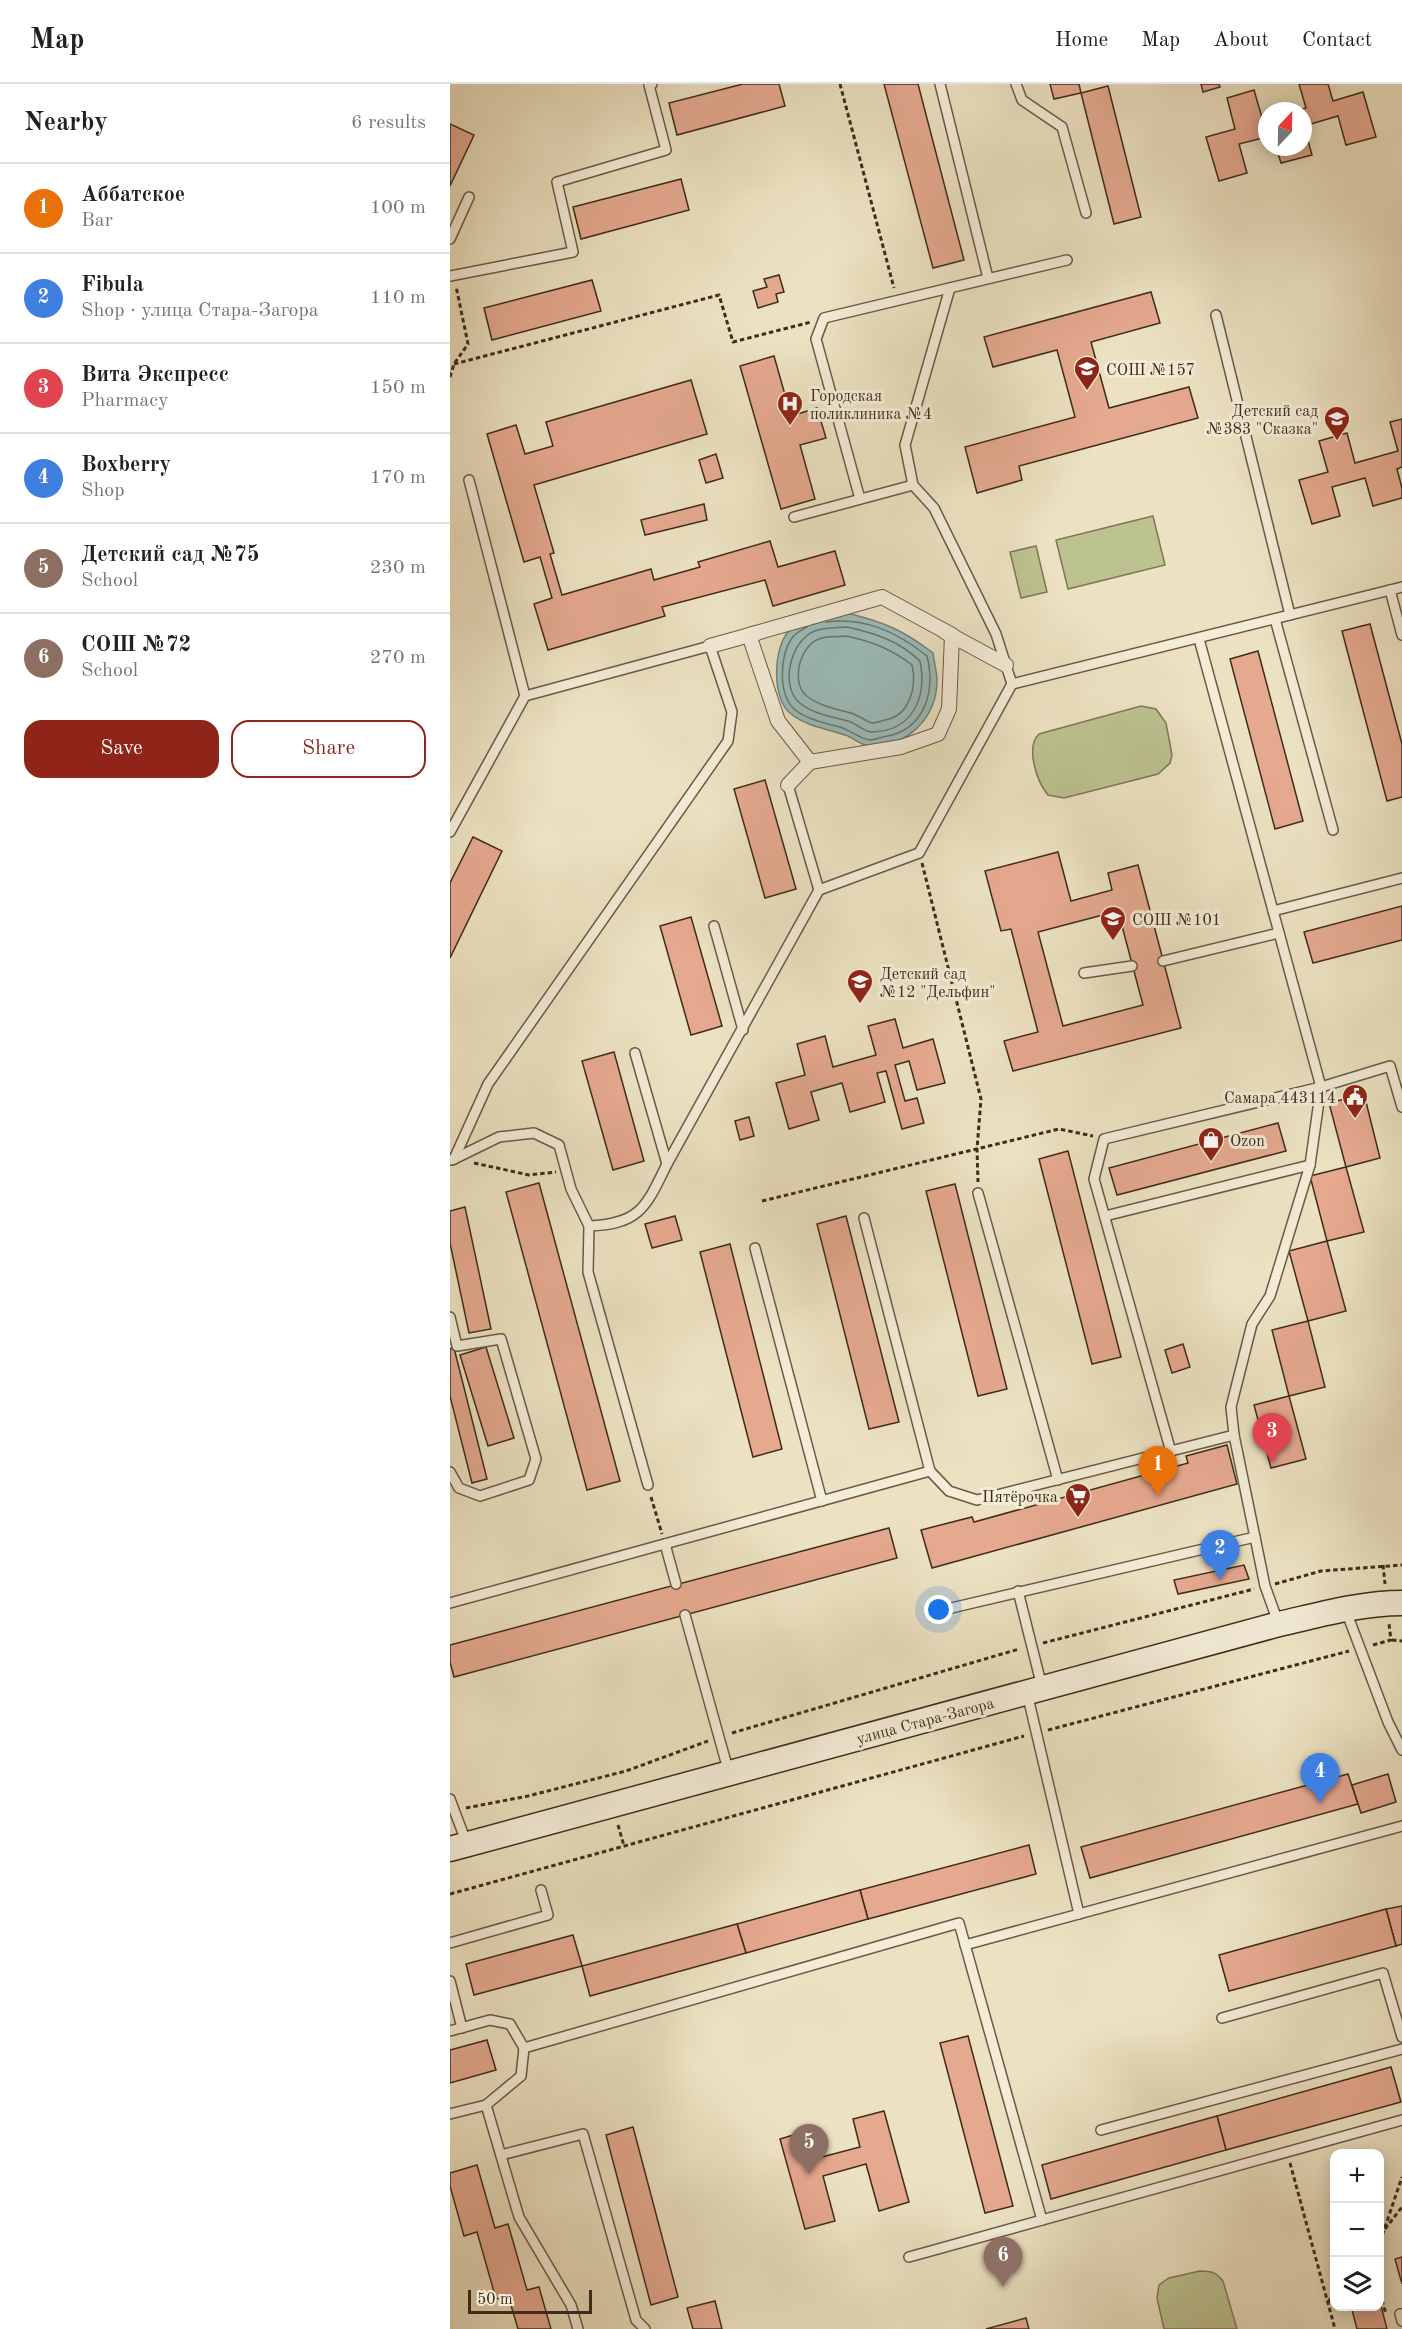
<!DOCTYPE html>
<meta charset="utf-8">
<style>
:root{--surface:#fff;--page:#f2f2f2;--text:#202124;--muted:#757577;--line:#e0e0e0;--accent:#8f2418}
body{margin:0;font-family:"Old Standard TT",serif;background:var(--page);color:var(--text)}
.controls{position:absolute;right:18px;bottom:18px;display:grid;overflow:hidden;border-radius:12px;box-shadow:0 3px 15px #0003}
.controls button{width:54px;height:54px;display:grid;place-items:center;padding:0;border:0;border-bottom:2px solid var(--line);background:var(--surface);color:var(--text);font:30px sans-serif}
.compass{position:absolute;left:808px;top:18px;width:54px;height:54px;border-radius:50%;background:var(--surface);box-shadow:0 3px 15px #0003;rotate:22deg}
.scale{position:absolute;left:18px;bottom:15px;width:124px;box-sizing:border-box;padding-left:6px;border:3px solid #3f2c1a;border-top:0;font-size:16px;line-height:21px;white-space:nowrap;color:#3f2c1a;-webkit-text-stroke:4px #f3ecd7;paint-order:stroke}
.you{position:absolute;left:489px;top:1526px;width:21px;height:21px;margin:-15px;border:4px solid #fff;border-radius:50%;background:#1a73e8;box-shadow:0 0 0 9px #1a73e833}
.badge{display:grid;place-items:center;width:39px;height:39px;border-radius:50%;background:var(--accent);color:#fff;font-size:20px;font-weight:700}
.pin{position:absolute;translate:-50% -50px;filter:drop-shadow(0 2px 3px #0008)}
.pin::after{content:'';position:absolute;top:32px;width:21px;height:18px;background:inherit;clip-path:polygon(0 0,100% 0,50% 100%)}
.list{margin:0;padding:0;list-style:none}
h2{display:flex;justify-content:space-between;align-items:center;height:78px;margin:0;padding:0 24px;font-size:26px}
h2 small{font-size:20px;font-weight:400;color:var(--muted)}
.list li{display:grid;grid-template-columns:39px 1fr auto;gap:18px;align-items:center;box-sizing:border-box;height:90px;padding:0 24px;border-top:2px solid var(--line)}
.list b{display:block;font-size:22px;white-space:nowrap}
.list p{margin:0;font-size:20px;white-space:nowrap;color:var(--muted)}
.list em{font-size:20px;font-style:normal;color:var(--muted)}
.actions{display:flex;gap:12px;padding:18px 24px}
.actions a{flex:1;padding:14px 0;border:2px solid var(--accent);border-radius:18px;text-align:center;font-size:21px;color:var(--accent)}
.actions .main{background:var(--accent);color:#fff}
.icon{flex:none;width:33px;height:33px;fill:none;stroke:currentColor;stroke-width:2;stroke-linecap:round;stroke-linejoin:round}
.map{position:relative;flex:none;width:952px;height:2245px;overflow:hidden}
header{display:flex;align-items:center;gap:36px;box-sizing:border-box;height:84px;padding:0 30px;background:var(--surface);border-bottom:2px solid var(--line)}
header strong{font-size:28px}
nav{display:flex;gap:33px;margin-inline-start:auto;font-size:21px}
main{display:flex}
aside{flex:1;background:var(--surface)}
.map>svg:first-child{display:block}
.green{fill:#bcc290;stroke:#7e7755;stroke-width:1.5}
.water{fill:#9bbcbb;stroke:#76827b;stroke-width:1.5}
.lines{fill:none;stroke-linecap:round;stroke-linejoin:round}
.shore{stroke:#6d746a;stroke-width:1.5}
.building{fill:#e5a990;stroke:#3f2c1a;stroke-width:1.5;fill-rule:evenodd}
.service-casing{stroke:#6a5a44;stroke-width:12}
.pedestrian-casing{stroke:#6a5a44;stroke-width:16}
.secondary-casing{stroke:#3f2c1a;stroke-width:27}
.path{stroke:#3f2c1a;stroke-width:3;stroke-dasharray:4.5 3;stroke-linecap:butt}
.service{stroke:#f3ecd7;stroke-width:9}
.pedestrian{stroke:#f3ecd7;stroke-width:14}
.secondary{stroke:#f3ecd7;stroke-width:24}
.labels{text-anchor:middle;stroke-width:6;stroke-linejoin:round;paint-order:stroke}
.poi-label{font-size:16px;fill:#3f2c1a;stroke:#f3ecd7;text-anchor:start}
.street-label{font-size:16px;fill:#3f2c1a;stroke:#f3ecd7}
</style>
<header>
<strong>Map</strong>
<nav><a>Home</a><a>Map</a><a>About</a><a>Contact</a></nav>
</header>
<main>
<aside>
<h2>Nearby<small>6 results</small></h2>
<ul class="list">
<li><span class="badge" style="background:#e8710a">1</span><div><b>Аббатское</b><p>Bar</p></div><em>100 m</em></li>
<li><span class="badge" style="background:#3f7fe0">2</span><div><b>Fibula</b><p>Shop · улица Стара-Загора</p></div><em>110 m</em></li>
<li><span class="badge" style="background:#e0444e">3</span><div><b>Вита Экспресс</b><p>Pharmacy</p></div><em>150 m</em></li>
<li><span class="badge" style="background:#3f7fe0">4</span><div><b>Boxberry</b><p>Shop</p></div><em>170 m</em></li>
<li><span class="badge" style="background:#8d6e63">5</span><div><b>Детский сад №75</b><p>School</p></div><em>230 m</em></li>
<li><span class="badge" style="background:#8d6e63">6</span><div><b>СОШ №72</b><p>School</p></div><em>270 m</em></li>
</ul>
<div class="actions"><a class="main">Save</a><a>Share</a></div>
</aside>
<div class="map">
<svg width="952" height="2245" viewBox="0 0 952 2245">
<rect width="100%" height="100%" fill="#ece2c2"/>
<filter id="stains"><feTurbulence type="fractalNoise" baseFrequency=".00333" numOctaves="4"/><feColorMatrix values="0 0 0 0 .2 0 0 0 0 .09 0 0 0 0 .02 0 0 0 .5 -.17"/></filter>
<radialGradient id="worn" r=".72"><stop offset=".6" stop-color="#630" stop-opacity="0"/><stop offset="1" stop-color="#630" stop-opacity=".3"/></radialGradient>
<!-- green -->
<g class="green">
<polygon points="703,432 715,481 618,505 606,456"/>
<polygon points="586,462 597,508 571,514 560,468"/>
<path d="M691 622 706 625 716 639 722 671 720 679 708 690 614 714 598 711C587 698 575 663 589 650Z"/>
<path d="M750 2187C761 2187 766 2188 773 2197L787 2245H714L707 2214 709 2201 719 2194Z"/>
</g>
<!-- water -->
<path class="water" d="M397 529C434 538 453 546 483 569 484 578 487 588 487 596 487 634 457 663 420 662 411 662 403 653 395 651 377 645 355 642 340 629 322 615 323 565 338 548 353 531 377 531 397 529Z"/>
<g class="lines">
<!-- shore -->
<g class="shore">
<path d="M357 543C352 546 345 549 342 554 330 571 328 608 343 624 352 634 377 640 390 643 400 646 410 655 420 656 423 656 429 654 433 653 474 647 486 609 477 572 447 548 415 533 376 538"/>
<path d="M397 543C425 549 449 557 470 577 477 612 464 647 422 648 414 648 406 639 398 637 382 633 364 630 351 620 329 604 340 556 365 547 374 543 387 544 397 543Z"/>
<path d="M396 552C421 557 442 565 462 581 467 602 460 632 435 636 431 637 425 639 422 639 415 637 408 631 401 629 386 625 370 622 358 613 340 601 349 562 369 555 376 552 388 553 396 552Z"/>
</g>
</g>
<!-- building -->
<g class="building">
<polygon points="293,0 329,0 335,22 227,51 219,19"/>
<polygon points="434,0 468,0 514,176 483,184"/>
<polygon points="600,0 629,0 631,9 604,15"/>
<polygon points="751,0 769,0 770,3 753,8"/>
<polygon points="849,0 878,0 883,17 913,8 926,53 896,61 888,32 854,42 862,71 831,79 826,63 853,63 853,27 846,27 856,24"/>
<polygon points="658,2 691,133 664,140 631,9"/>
<polygon points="804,6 813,37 817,35 817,53 789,60 797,89 769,97 756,53 785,45 777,14"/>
<polygon points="0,40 24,51 0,102"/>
<polygon points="231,95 239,126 131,155 123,123"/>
<polygon points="329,191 334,208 326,210 328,218 308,224 303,207 317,203 314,195"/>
<polygon points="142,196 151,227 42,256 34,224"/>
<polygon points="701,208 710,239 641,258 659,324 739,303 748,334 569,382 572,396 527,409 515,363 625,333 607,266 543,283 534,253"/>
<polygon points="324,272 341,332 367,324 376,354 350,361 365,415 331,425 290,282"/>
<polygon points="241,296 257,350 84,401 104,469 100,470 112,511 201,485 204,496 250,483 248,478 320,457 328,483 385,467 395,501 323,522 315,496 212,523 215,532 98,566 84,520 102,514 90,473 74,478 37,350 66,341 75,370 103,362 96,338"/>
<polygon points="952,335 952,383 947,385 952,404 952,414 923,422 915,394 882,403 890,432 862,440 849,396 878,388 869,357 897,349 905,379 948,367 940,338"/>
<polygon points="266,370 273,394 256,399 249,376"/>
<polygon points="254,420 257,436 195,451 191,436"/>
<polygon points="920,540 952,660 952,713 937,717 892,547"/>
<polygon points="808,567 853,737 825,745 780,575"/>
<polygon points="315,696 346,805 315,814 284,705"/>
<polygon points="23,753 52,767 0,874 0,799"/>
<path d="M608 768 621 817 662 806 658 789 688 781 731 944 563 987 554 957 588 948 561 845 551 847 535 787ZM668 827 693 921 613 942 588 848Z"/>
<polygon points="952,822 952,856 863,879 854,848"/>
<polygon points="241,833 272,942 241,951 210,842"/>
<polygon points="445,935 453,964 483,955 495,999 467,1006 459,977 445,981 455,1017 467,1014 474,1039 452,1045 436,987 427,989 435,1018 400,1028 392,999 361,1008 369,1036 339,1045 326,999 355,991 347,960 375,952 383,983 426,971 418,942"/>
<polygon points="164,968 194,1077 163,1086 132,977"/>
<polygon points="914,1010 930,1074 896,1083 879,1019"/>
<polygon points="299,1033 304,1052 290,1056 285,1037"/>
<polygon points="828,1039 836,1067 667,1111 659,1084"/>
<polygon points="618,1067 671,1273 642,1280 589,1075"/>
<polygon points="896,1083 914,1148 877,1157 860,1092"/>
<polygon points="89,1099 170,1397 137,1406 56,1108"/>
<polygon points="505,1100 557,1305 528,1312 476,1107"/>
<polygon points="15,1123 41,1245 19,1249 0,1159 0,1127"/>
<polygon points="225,1132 232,1156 202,1164 195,1140"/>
<polygon points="396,1132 449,1338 419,1345 367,1140"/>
<polygon points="877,1157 896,1227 858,1237 839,1167"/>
<polygon points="280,1160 332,1365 303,1373 250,1168"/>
<polygon points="858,1237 875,1303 839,1312 822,1246"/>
<polygon points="733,1260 740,1283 722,1289 715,1266"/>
<polygon points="36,1263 64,1354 38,1362 10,1271"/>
<polygon points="4,1264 37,1395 22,1399 0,1312 0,1265"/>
<polygon points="839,1312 856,1375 821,1384 804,1321"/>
<polygon points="777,1361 787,1400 482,1484 471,1446 522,1433 524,1438 738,1379 736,1372"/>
<polygon points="439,1444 447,1474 4,1593 0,1578 0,1561"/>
<polygon points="794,1481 799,1495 728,1510 724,1496"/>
<polygon points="898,1690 908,1720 640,1794 631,1763"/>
<polygon points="938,1690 946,1718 911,1729 902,1701"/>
<polygon points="579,1761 586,1790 418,1835 410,1806"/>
<polygon points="410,1806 418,1835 296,1869 287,1840"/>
<polygon points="952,1822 952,1860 946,1862 936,1825"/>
<polygon points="936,1825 946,1862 779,1907 769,1871"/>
<polygon points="287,1840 296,1869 140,1912 132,1882"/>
<polygon points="123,1851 132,1882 24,1911 16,1880"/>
<polygon points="518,1952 563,2122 535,2129 490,1959"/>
<polygon points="37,1956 46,1986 0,1999 0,1966"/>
<polygon points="941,1983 951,2018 776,2066 767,2032"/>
<polygon points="434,2027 459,2118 429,2127 416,2080 373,2092 385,2137 355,2145 330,2055 360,2046 368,2074 410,2063 403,2035"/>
<polygon points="767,2032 776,2066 601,2115 592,2081"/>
<polygon points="183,2043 228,2213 201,2221 156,2051"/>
<polygon points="27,2081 45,2144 58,2140 77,2206 89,2203 101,2245 68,2245 58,2211 46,2215 27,2148 14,2152 0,2102 0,2089"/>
<polygon points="952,2173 952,2200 945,2175"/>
<polygon points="265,2217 272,2245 243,2245 237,2224"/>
<polygon points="930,2218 937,2245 907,2245 901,2222 930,2222"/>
<polygon points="576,2234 579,2245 536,2245"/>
</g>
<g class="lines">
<defs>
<g id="service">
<polyline points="490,0 538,194"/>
<polyline points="566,0 572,16 612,43 636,129"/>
<polyline points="0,155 19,113"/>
<polyline points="0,192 123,168 107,98 216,66 199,1 202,0"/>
<polyline points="766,231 840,531"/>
<polyline points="410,415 366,255 374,234 617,176"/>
<polyline points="344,433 463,401"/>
<polyline points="940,506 952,551"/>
<polyline points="825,535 883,746"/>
<polyline points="749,555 871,1003 860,1081 820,1212 802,1240 781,1323 784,1351 815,1502 828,1538"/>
<polyline points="562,600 952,503"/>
<polyline points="338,701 369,806"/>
<polyline points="0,748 75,612 19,396"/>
<polyline points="823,827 952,794"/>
<polyline points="264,842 293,946"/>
<polyline points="713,877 829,849"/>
<polyline points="634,889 682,882"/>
<polyline points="185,969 217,1080"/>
<polyline points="4,1075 38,1000 278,657 282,628 260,562 75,612"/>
<polyline points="2,1076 49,1053 84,1049 109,1061 121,1105 139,1142 138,1188 198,1401"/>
<polyline points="528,1109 608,1396"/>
<polyline points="655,1132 860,1081"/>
<polyline points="414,1134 480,1387"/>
<path d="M139 1142C190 1140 196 1123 217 1080L369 806 469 769 562 600 546 550 484 424 463 401 455 361 500 204"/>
<polyline points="305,1164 372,1417"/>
<polyline points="0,1233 7,1262 51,1255 86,1375 79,1396 30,1412 9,1404 0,1388"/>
<polyline points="721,1368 644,1095 654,1055 871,1003 940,982 952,1023"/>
<polyline points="215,1460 226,1500"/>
<polyline points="568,1507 592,1603"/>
<polyline points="0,1519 480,1387 499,1407 527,1416 784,1351"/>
<polyline points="493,1526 805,1453"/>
<polyline points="896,1527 938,1638 952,1666"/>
<polyline points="235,1531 279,1689"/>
<polyline points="577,1609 629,1830"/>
<polyline points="0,1715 17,1760"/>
<polyline points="0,1859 98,1831 91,1806"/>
<polyline points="515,1861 952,1742"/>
<polyline points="0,1897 12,1944"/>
<polyline points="772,1934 933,1889 952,1953"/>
<polyline points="0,1947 40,1936 60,1940 74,1964"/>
<polyline points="36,2021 69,2133 121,2221 128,2245"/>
<polyline points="0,2030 36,2021 71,1992 74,1964 509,1839 592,2136"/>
<polyline points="651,2046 952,1965"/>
<polyline points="51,2071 133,2050 186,2236 195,2245"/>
<polyline points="459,2173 952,2036"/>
<polyline points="952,2230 950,2230 952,2237"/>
</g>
<g id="pedestrian">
<polygon points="432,513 502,551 499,625 488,650 451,663 360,678 328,637 299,551"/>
<polyline points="495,548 556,581"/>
<polyline points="260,562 307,549"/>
<polyline points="338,701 360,678"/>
</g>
<path id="secondary" d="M0 1765 829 1540C869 1531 911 1519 952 1519"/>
</defs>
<!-- service casing -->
<use href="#service" class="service-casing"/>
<!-- pedestrian casing -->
<use href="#pedestrian" class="pedestrian-casing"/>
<!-- secondary casing -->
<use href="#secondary" class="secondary-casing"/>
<!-- path -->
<g class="path">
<polyline points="390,0 444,204"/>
<polyline points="4,280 269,211 283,258 361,238"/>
<polyline points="0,293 4,280 18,260 6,202"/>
<polyline points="472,779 531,1015 527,1065 528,1098"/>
<polyline points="24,1079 79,1091 106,1088"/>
<polyline points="312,1117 609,1045 643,1052"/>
<polyline points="201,1413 212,1450"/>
<polyline points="933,1481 935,1500"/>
<polyline points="825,1500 871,1487 952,1481"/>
<polyline points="942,1556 952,1557"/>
<polyline points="593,1559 804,1505"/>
<polyline points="923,1561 941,1556 939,1540"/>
<polyline points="598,1646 899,1567"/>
<polyline points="282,1649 569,1565"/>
<polyline points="16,1724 78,1712 176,1687 258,1657"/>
<polyline points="168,1741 174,1762"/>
<polyline points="0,1810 574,1652"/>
<polyline points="840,2079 885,2245"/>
<polyline points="935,2145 952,2123"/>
<polyline points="930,2158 952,2093"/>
<polyline points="930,2209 936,2230"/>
<polyline points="878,2218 884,2210"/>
</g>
<!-- service -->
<use href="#service" class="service"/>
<!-- pedestrian -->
<use href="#pedestrian" class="pedestrian"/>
<!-- secondary -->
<use href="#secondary" class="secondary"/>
</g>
<!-- icons -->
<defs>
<symbol id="school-pin" viewBox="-11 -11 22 30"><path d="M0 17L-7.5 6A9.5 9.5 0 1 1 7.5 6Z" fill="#8f2418" stroke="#f3ecd7"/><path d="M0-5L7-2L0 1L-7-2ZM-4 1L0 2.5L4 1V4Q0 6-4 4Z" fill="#fff"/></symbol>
<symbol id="hospital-pin" viewBox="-11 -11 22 30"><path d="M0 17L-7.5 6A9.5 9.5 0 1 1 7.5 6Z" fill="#8f2418" stroke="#f3ecd7"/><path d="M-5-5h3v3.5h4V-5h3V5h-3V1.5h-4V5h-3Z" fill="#fff"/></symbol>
<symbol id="civic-pin" viewBox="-11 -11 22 30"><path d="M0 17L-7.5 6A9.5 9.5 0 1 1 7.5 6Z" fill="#8f2418" stroke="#f3ecd7"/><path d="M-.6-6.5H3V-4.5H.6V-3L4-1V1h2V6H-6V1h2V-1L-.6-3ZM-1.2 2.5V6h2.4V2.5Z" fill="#fff"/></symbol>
<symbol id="shop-pin" viewBox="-11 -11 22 30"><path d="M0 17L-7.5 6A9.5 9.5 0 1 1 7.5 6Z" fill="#8f2418" stroke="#f3ecd7"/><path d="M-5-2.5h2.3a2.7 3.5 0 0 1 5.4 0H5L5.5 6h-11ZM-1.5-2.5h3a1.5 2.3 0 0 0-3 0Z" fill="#fff"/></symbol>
<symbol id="supermarket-pin" viewBox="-11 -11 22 30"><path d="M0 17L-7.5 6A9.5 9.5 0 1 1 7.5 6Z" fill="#8f2418" stroke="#f3ecd7"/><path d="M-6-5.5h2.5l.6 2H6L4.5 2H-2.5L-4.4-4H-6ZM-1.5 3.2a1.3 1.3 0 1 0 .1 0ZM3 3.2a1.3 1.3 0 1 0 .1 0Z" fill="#fff"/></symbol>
</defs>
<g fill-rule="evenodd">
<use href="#school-pin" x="622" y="270" width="30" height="40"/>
<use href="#hospital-pin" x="325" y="305" width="30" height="40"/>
<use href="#school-pin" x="872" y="320" width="30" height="40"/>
<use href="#school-pin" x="648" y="820" width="30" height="40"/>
<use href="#school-pin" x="395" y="883" width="30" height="40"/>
<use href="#civic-pin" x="890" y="998" width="30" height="40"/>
<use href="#shop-pin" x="746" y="1041" width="30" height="40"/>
<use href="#supermarket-pin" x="613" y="1397" width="30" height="40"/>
</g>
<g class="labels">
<!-- poi labels -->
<g class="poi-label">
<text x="656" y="291">СОШ №157</text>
<text x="360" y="317">Городская<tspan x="360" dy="18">поликлиника №4</tspan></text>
<text x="868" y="332" text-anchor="end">Детский сад<tspan x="868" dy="18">№383 "Сказка"</tspan></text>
<text x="682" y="841">СОШ №101</text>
<text x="430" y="895">Детский сад<tspan x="430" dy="18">№12 "Дельфин"</tspan></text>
<text x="886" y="1019" text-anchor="end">Самара 443114</text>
<text x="780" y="1062">Ozon</text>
<text x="608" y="1418" text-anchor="end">Пятёрочка</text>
</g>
<!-- street labels -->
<g class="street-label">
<text transform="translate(475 1636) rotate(-15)" y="6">улица Стара-Загора</text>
</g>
</g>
<rect width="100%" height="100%" filter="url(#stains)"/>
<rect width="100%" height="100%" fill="url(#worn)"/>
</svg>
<div class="controls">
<button>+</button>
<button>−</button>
<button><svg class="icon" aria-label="layers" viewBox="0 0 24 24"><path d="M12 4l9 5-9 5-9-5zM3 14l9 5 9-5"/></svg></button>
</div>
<svg class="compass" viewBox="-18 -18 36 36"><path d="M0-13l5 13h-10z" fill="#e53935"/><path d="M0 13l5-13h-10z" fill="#757577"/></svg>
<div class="scale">50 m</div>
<div class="you"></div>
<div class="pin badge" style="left:708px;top:1412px;background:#e8710a">1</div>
<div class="pin badge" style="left:770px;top:1496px;background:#3f7fe0">2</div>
<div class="pin badge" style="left:822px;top:1379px;background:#e0444e">3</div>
<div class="pin badge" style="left:870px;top:1719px;background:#3f7fe0">4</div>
<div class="pin badge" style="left:359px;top:2090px;background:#8d6e63">5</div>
<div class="pin badge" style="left:553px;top:2203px;background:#8d6e63">6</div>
</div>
</main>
